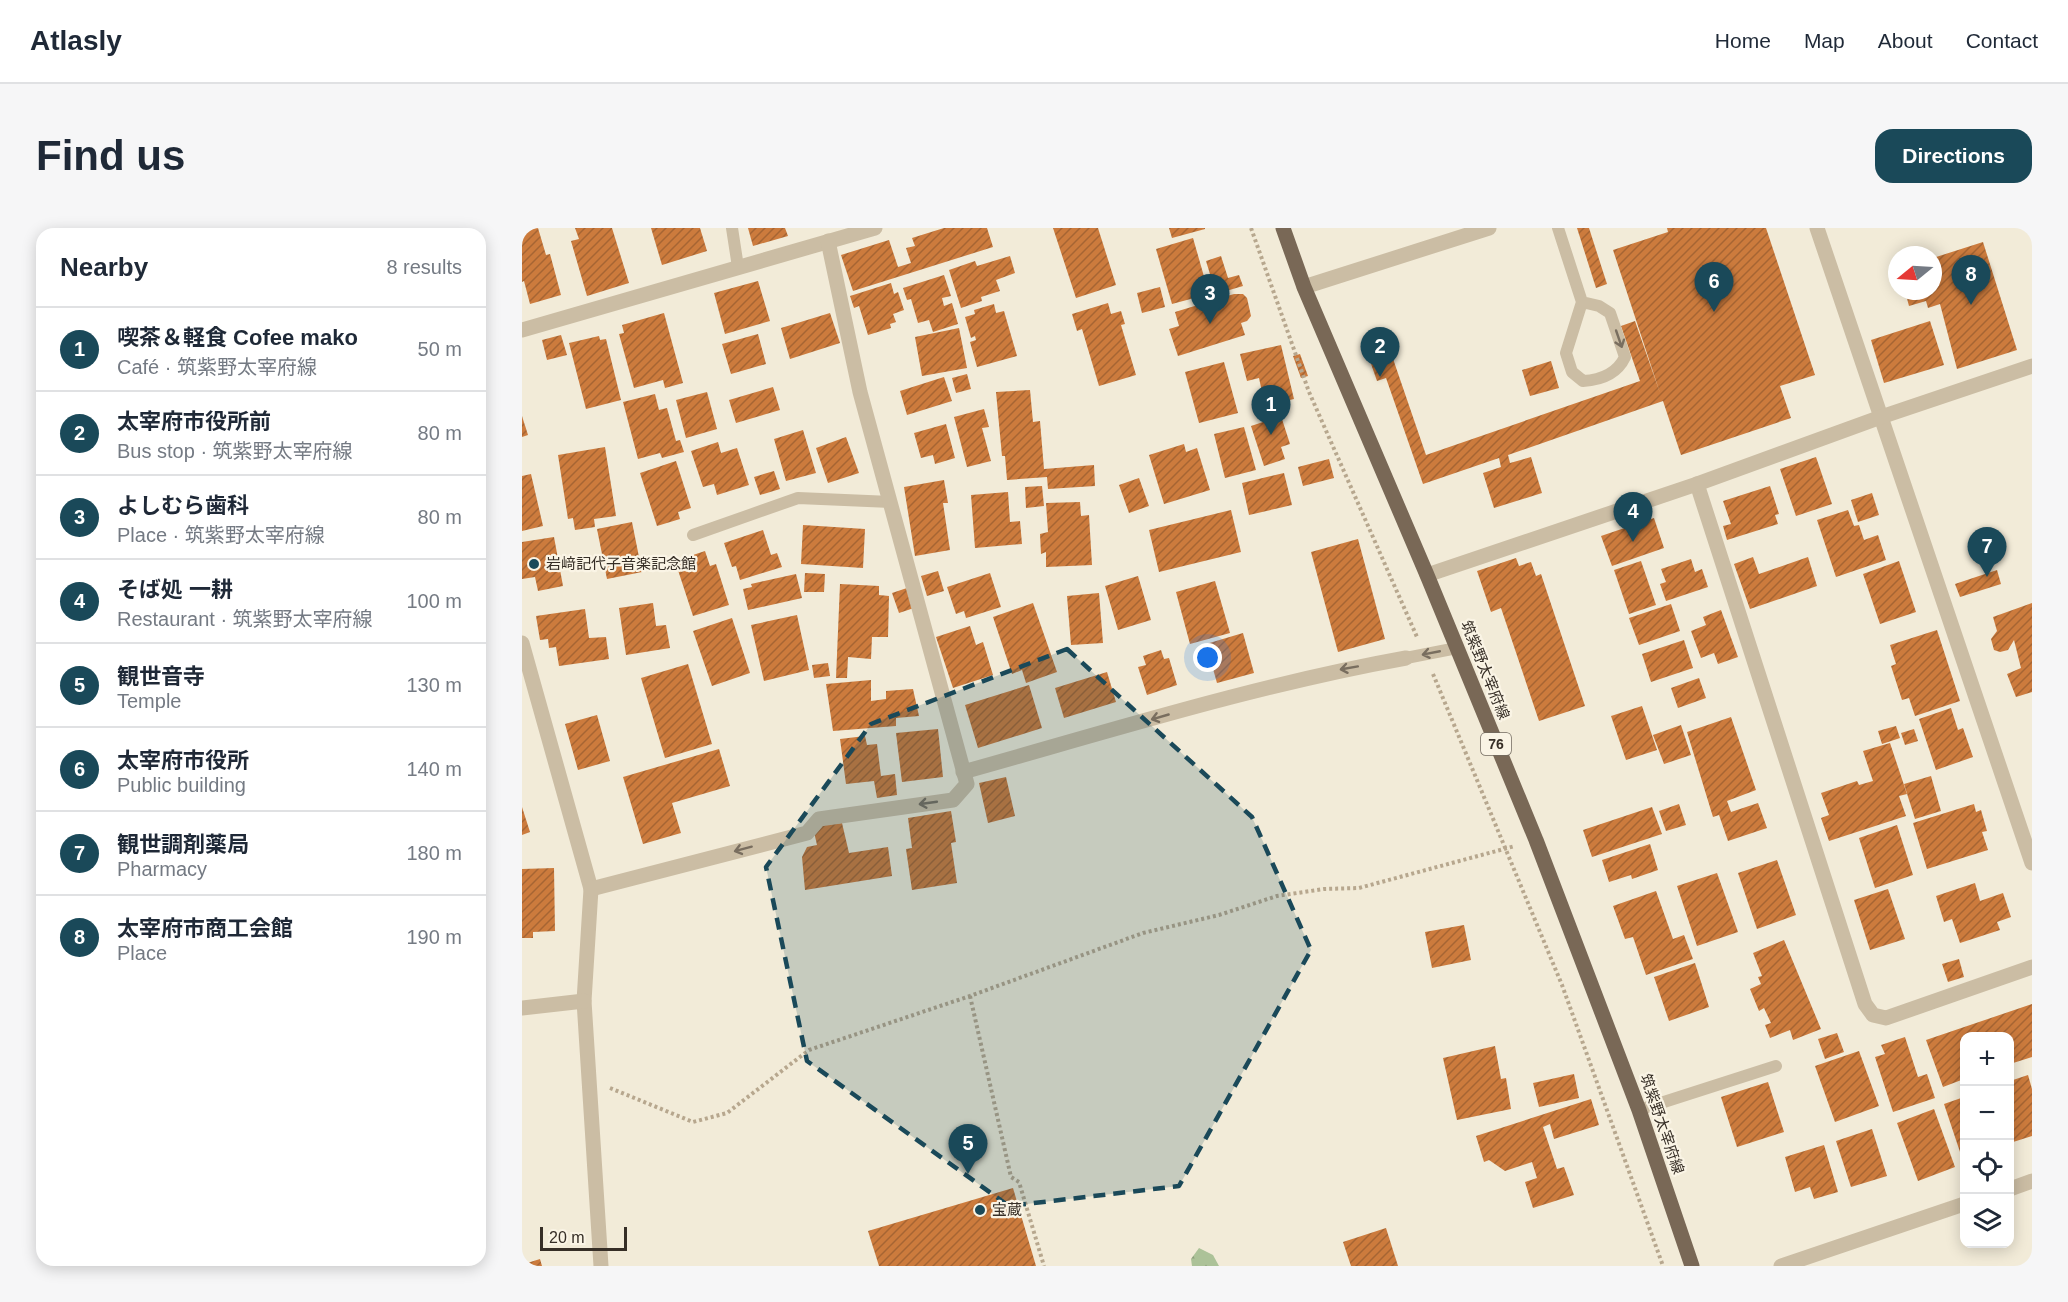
<!DOCTYPE html>
<meta charset="utf-8">
<style>
:root{--surface:#fff;--page:#f6f6f7;--text:#1f2937;--muted:#747a83;--line:#e0e1e3;--accent:#1a4959}
body{margin:0;font-family:Arial,"Noto Sans JP",sans-serif;background:var(--page);color:var(--text)}
.controls{position:absolute;right:18px;bottom:18px;display:grid;overflow:hidden;border-radius:12px;box-shadow:0 3px 15px #0003}
.controls button{width:54px;height:54px;display:grid;place-items:center;padding:0;border:0;border-bottom:2px solid var(--line);background:var(--surface);color:var(--text);font:30px sans-serif}
.compass{position:absolute;left:1366px;top:18px;width:54px;height:54px;border-radius:50%;background:var(--surface);box-shadow:0 3px 15px #0003;rotate:252deg}
.scale{position:absolute;left:18px;bottom:15px;width:87px;box-sizing:border-box;padding-left:6px;border:3px solid #362e26;border-top:0;font-size:16px;line-height:21px;white-space:nowrap;color:#362e26;-webkit-text-stroke:4px #faf4e5;paint-order:stroke}
.you{position:absolute;left:686px;top:430px;width:21px;height:21px;margin:-15px;border:4px solid #fff;border-radius:50%;background:#1a73e8;box-shadow:0 0 0 9px #1a73e833}
.badge{display:grid;place-items:center;width:39px;height:39px;border-radius:50%;background:var(--accent);color:#fff;font-size:20px;font-weight:700}
.pin{position:absolute;translate:-50% -50px;filter:drop-shadow(0 2px 3px #0008)}
.pin::after{content:'';position:absolute;top:32px;width:21px;height:18px;background:inherit;clip-path:polygon(0 0,100% 0,50% 100%)}
.list{margin:0;padding:0;list-style:none}
h2{display:flex;justify-content:space-between;align-items:center;height:78px;margin:0;padding:0 24px;font-size:26px}
h2 small{font-size:20px;font-weight:400;color:var(--muted)}
.list li{display:grid;grid-template-columns:39px 1fr auto;gap:18px;align-items:center;box-sizing:border-box;height:84px;padding:0 24px;border-top:2px solid var(--line)}
.list b{display:block;font-size:22px;white-space:nowrap}
.list p{margin:0;font-size:20px;white-space:nowrap;color:var(--muted)}
.list em{font-size:20px;font-style:normal;color:var(--muted)}
.icon{flex:none;width:33px;height:33px;fill:none;stroke:currentColor;stroke-width:2;stroke-linecap:round;stroke-linejoin:round}
.map{position:relative;flex:none;width:1510px;height:1038px;overflow:hidden;border-radius:18px}
header{display:flex;align-items:center;gap:36px;box-sizing:border-box;height:84px;padding:0 30px;background:var(--surface);border-bottom:2px solid var(--line)}
header strong{font-size:28px}
nav{display:flex;gap:33px;margin-inline-start:auto;font-size:21px}
.intro{display:flex;align-items:center;justify-content:space-between;box-sizing:border-box;height:144px;padding:0 36px}
h1{margin:0;font-size:42px}
.button{padding:15px 27px;border-radius:18px;background:var(--accent);color:#fff;font-size:21px;font-weight:700}
main{display:flex;gap:36px;padding:0 36px}
aside{flex:1;background:var(--surface);border-radius:18px;box-shadow:0 3px 15px #0003}
.map>svg:first-child{display:block}
.forest{fill:url(#forest-firs)}
.building{fill:url(#building-hatch)}
.lines{fill:none;stroke-linecap:round;stroke-linejoin:round}
.path{stroke:#b7a78e;stroke-width:4;stroke-dasharray:3 3;stroke-linecap:butt}
.service{stroke:#cbbda4;stroke-width:12}
.minor{stroke:#cbbda4;stroke-width:15}
.tertiary{stroke:#cbbda4;stroke-width:15}
.primary{stroke:#796856;stroke-width:15}
.oneway{stroke:#796e5f}
.marked{fill:#1a4959;fill-opacity:0.2;stroke:#1a4959;stroke-width:4.5;stroke-dasharray:12 8;stroke-linejoin:round}
.poi-dot{fill:#1a4959;stroke:#faf4e5;stroke-width:2}
.labels{text-anchor:middle;stroke-width:4.5;stroke-linejoin:round;paint-order:stroke}
.shield{fill:#faf4e5;stroke:#71695f;stroke-width:1.5}
.shield-label{font-size:14px;font-weight:bold;fill:#362e26}
.poi-label{font-size:15px;fill:#362e26;stroke:#faf4e5;text-anchor:start}
.street-label{font-size:15px;fill:#362e26;stroke:#faf4e5}
</style>
<header>
<strong>Atlasly</strong>
<nav><a>Home</a><a>Map</a><a>About</a><a>Contact</a></nav>
</header>
<div class="intro"><h1>Find us</h1><a class="button">Directions</a></div>
<main>
<aside>
<h2>Nearby<small>8 results</small></h2>
<ul class="list">
<li><span class="badge">1</span><div><b>喫茶＆軽食 Cofee mako</b><p>Café · 筑紫野太宰府線</p></div><em>50 m</em></li>
<li><span class="badge">2</span><div><b>太宰府市役所前</b><p>Bus stop · 筑紫野太宰府線</p></div><em>80 m</em></li>
<li><span class="badge">3</span><div><b>よしむら歯科</b><p>Place · 筑紫野太宰府線</p></div><em>80 m</em></li>
<li><span class="badge">4</span><div><b>そば処 一耕</b><p>Restaurant · 筑紫野太宰府線</p></div><em>100 m</em></li>
<li><span class="badge">5</span><div><b>観世音寺</b><p>Temple</p></div><em>130 m</em></li>
<li><span class="badge">6</span><div><b>太宰府市役所</b><p>Public building</p></div><em>140 m</em></li>
<li><span class="badge">7</span><div><b>観世調剤薬局</b><p>Pharmacy</p></div><em>180 m</em></li>
<li><span class="badge">8</span><div><b>太宰府市商工会館</b><p>Place</p></div><em>190 m</em></li>
</ul>
</aside>
<div class="map">
<svg width="1510" height="1038" viewBox="0 0 1510 1038">
<defs>
<pattern id="forest-firs" width="22" height="20" patternUnits="userSpaceOnUse" patternTransform="scale(1.5)"><rect width="22" height="20" fill="#acc298"/><path d="M5 1l3.5 6h-7zM16 11l3.5 6h-7z" fill="#8d9e7c"/></pattern>
<pattern id="building-hatch" width="6" height="6" patternUnits="userSpaceOnUse" patternTransform="scale(1.5)"><rect width="6" height="6" fill="#cc7b3d"/><path d="M-1 1l2-2M0 6l6-6M5 7l2-2" fill="none" stroke="#a66533"/></pattern>
</defs>
<rect width="100%" height="100%" fill="#f2ebd8"/>
<!-- forest -->
<polygon class="forest" points="677,1020 691,1027 697,1038 670,1038 669,1031"/>
<!-- building -->
<g class="building">
<polygon points="4,0 16,0 24,27 28,26 39,67 8,76 2,53 0,54 0,1"/>
<polygon points="53,0 90,0 107,55 65,68 49,13 57,11"/>
<polygon points="129,0 178,0 185,23 140,37"/>
<polygon points="226,0 263,0 266,8 231,18"/>
<polygon points="422,0 465,0 471,19 331,63 319,27 367,12 376,39 389,35 384,20 393,18 390,10"/>
<polygon points="531,0 576,0 594,57 554,70"/>
<polygon points="647,0 683,0 683,1 650,10"/>
<polygon points="1055,0 1067,0 1085,56 1074,60"/>
<polygon points="1145,0 1244,0 1293,147 1258,158 1269,190 1159,227 1141,173 986,227 988,235 1009,229 1020,265 972,280 961,245 979,239 977,230 901,256 864,150 855,153 847,130 868,122 904,227 1118,153 1099,98 1113,93 1138,165 1091,22 1146,4"/>
<polygon points="671,10 687,66 650,76 634,21"/>
<polygon points="1461,14 1495,122 1435,141 1418,76 1406,80 1404,73 1387,78 1383,63 1411,63 1411,30"/>
<polygon points="488,28 493,45 474,52 478,63 459,69 460,73 439,80 427,42 453,33 455,38"/>
<polygon points="699,28 706,50 717,47 721,58 694,66 684,33"/>
<polygon points="422,47 429,68 420,70 422,78 430,75 436,96 411,104 407,92 396,95 389,71 385,72 381,60"/>
<polygon points="236,53 248,93 203,106 192,65"/>
<polygon points="369,55 372,66 376,64 382,82 371,86 374,94 368,96 369,100 346,107 337,78 332,80 328,68"/>
<polygon points="638,59 643,79 620,85 615,65"/>
<polygon points="712,66 721,66 725,70 729,88 725,93 719,95 723,107 656,128 647,101 657,98 653,84"/>
<polygon points="586,75 589,86 599,83 603,96 599,97 614,147 577,158 560,101 555,103 550,86"/>
<polygon points="472,76 474,85 482,83 495,128 455,139 448,114 454,112 453,108 449,110 443,89 453,86 452,82"/>
<polygon points="142,85 161,155 143,160 141,152 112,160 97,106 102,105 100,97"/>
<polygon points="308,85 318,115 268,131 259,100"/>
<polygon points="1408,93 1422,137 1362,155 1349,112"/>
<polygon points="437,100 445,140 400,148 393,109"/>
<polygon points="236,106 244,136 209,146 200,116"/>
<polygon points="39,107 45,127 25,132 20,112"/>
<polygon points="77,108 78,112 84,111 99,172 64,181 47,115"/>
<polygon points="759,117 772,171 743,178 737,150 725,153 718,126"/>
<polygon points="778,126 786,148 779,150 771,128"/>
<polygon points="1029,133 1037,160 1008,168 1000,142"/>
<polygon points="702,134 716,185 677,195 663,144"/>
<polygon points="445,146 449,161 434,165 430,150"/>
<polygon points="422,149 430,173 385,187 378,163"/>
<polygon points="251,159 258,182 214,195 207,172"/>
<polygon points="508,162 511,194 518,193 522,241 572,237 573,258 526,261 525,249 485,252 483,228 480,228 474,164"/>
<polygon points="185,164 195,201 164,210 154,172"/>
<polygon points="133,166 137,182 145,180 154,213 158,212 162,224 140,230 138,225 116,231 101,174"/>
<polygon points="462,181 467,199 460,200 469,233 445,239 432,189"/>
<polygon points="0,188 6,207 0,209"/>
<polygon points="759,188 768,216 759,219 763,231 742,238 729,198"/>
<polygon points="424,196 433,230 413,236 411,227 399,230 392,205"/>
<polygon points="722,199 734,242 703,250 692,206"/>
<polygon points="281,202 294,245 264,253 252,211"/>
<polygon points="324,209 337,245 306,255 294,220"/>
<polygon points="196,214 199,225 215,220 227,257 195,267 192,256 181,259 169,223"/>
<polygon points="662,216 664,224 675,220 688,262 642,276 627,227"/>
<polygon points="83,219 94,288 72,291 73,299 53,302 51,290 46,291 36,227"/>
<polygon points="1294,229 1310,276 1274,288 1258,241"/>
<polygon points="807,231 812,250 781,258 776,239"/>
<polygon points="154,233 169,280 156,284 158,291 135,298 118,245"/>
<polygon points="252,243 258,261 238,267 232,249"/>
<polygon points="762,245 770,277 727,287 720,255"/>
<polygon points="9,246 21,298 0,303 0,248"/>
<polygon points="617,250 627,278 607,285 597,257"/>
<polygon points="422,252 426,275 421,275 428,322 393,328 382,259"/>
<polygon points="520,258 522,278 504,280 503,259"/>
<polygon points="1248,258 1257,286 1253,287 1256,296 1205,312 1201,298 1209,296 1201,273"/>
<polygon points="486,264 488,294 498,293 500,316 453,320 449,267"/>
<polygon points="1350,265 1357,287 1336,294 1329,272"/>
<polygon points="558,274 559,288 567,287 570,337 524,339 524,324 519,326 518,306 526,304 524,275"/>
<polygon points="709,282 719,324 637,344 627,302"/>
<polygon points="1326,282 1332,298 1337,297 1342,312 1356,307 1364,332 1314,349 1295,292"/>
<polygon points="1132,290 1142,320 1090,338 1079,308"/>
<polygon points="110,294 120,344 85,351 75,301"/>
<polygon points="281,297 343,301 341,340 279,336"/>
<polygon points="241,302 249,327 255,325 260,339 218,352 214,338 210,339 202,315"/>
<polygon points="32,309 41,358 16,363 13,349 0,351 0,314"/>
<polygon points="836,311 863,411 816,424 789,324"/>
<polygon points="183,323 188,338 194,336 207,377 171,388 153,333"/>
<polygon points="1231,329 1237,346 1286,329 1295,358 1228,381 1212,336"/>
<polygon points="994,330 997,338 1009,334 1014,348 1019,346 1063,478 1017,493 979,380 969,384 955,343"/>
<polygon points="1169,331 1173,344 1180,341 1186,359 1144,373 1138,356 1144,354 1139,341"/>
<polygon points="1119,333 1134,377 1107,386 1092,342"/>
<polygon points="1377,333 1394,384 1358,396 1341,346"/>
<polygon points="1475,342 1479,356 1438,369 1433,356"/>
<polygon points="416,343 422,363 405,368 399,348"/>
<polygon points="283,345 303,346 302,364 282,364"/>
<polygon points="468,345 479,379 444,390 442,383 434,386 425,359"/>
<polygon points="274,346 280,370 226,382 221,361 230,359 229,356"/>
<polygon points="616,348 629,392 596,402 583,358"/>
<polygon points="693,353 708,405 668,416 654,364"/>
<polygon points="318,356 357,358 357,367 367,368 366,409 350,409 349,431 326,429 325,450 314,450"/>
<polygon points="385,360 392,380 377,385 370,365"/>
<polygon points="577,365 581,415 549,417 545,368"/>
<polygon points="131,375 134,398 144,397 148,420 104,427 97,380"/>
<polygon points="511,375 535,444 504,455 500,442 490,446 471,389"/>
<polygon points="1510,375 1510,464 1494,469 1485,446 1499,440 1492,412 1486,422 1478,424 1472,422 1469,411 1475,403 1471,389"/>
<polygon points="1149,376 1158,403 1117,417 1107,390"/>
<polygon points="63,381 67,410 84,409 87,431 37,438 34,419 27,420 26,411 18,412 14,388"/>
<polygon points="1199,382 1216,429 1196,436 1192,425 1179,430 1169,403 1184,397 1181,389"/>
<polygon points="275,387 287,442 242,453 229,397"/>
<polygon points="210,390 228,445 190,458 171,403"/>
<polygon points="448,398 454,417 461,414 471,447 431,460 414,409"/>
<polygon points="1415,402 1438,473 1393,488 1387,470 1380,472 1369,438 1374,436 1368,417"/>
<polygon points="721,405 732,445 695,455 684,416"/>
<polygon points="1162,412 1171,440 1129,454 1120,426"/>
<polygon points="639,422 642,431 647,430 655,457 625,467 616,439 624,437 621,428"/>
<polygon points="306,435 308,448 292,450 290,437"/>
<polygon points="166,436 190,516 143,530 119,450"/>
<polygon points="585,444 594,474 542,490 533,460"/>
<polygon points="1177,450 1184,470 1156,480 1149,460"/>
<polygon points="349,452 349,473 364,471 364,463 391,461 397,488 374,490 374,498 311,503 304,456"/>
<polygon points="507,457 520,500 456,520 443,477"/>
<polygon points="1120,478 1135,522 1104,532 1089,488"/>
<polygon points="1429,480 1436,502 1441,500 1451,529 1414,542 1397,491"/>
<polygon points="75,487 88,533 56,542 43,496"/>
<polygon points="1209,489 1234,562 1205,573 1209,584 1236,575 1245,600 1206,613 1197,587 1191,589 1165,504"/>
<polygon points="1159,497 1169,527 1142,536 1131,507"/>
<polygon points="1374,498 1378,510 1360,516 1356,503"/>
<polygon points="416,501 421,549 380,554 374,505"/>
<polygon points="1392,501 1396,513 1383,517 1379,505"/>
<polygon points="343,508 345,517 355,516 359,548 373,546 375,567 355,570 352,553 324,556 318,511"/>
<polygon points="1368,515 1385,566 1377,568 1384,588 1307,613 1299,590 1307,587 1299,565 1335,553 1337,557 1351,553 1341,523"/>
<polygon points="197,521 208,558 150,575 159,605 121,616 101,549"/>
<polygon points="1409,548 1419,583 1393,591 1382,556"/>
<polygon points="484,549 493,588 466,595 457,555"/>
<polygon points="1157,576 1164,597 1144,603 1137,583"/>
<polygon points="1452,576 1454,584 1459,582 1465,603 1460,604 1466,622 1405,641 1391,595"/>
<polygon points="0,579 8,604 0,607"/>
<polygon points="1130,579 1140,606 1070,629 1061,602"/>
<polygon points="429,583 434,614 429,615 435,655 390,662 384,621 390,620 386,590"/>
<polygon points="320,595 327,625 366,619 370,648 283,662 280,629 285,619 295,617 292,604 295,598"/>
<polygon points="1375,597 1391,647 1353,660 1337,610"/>
<polygon points="1128,616 1136,642 1110,651 1109,647 1087,654 1080,632"/>
<polygon points="1255,632 1274,687 1235,701 1216,645"/>
<polygon points="32,640 33,703 11,704 11,710 0,710 0,641"/>
<polygon points="1195,645 1216,704 1175,718 1155,658"/>
<polygon points="1453,655 1458,673 1481,665 1489,689 1475,694 1478,702 1438,715 1430,691 1422,694 1414,668"/>
<polygon points="1366,661 1383,711 1348,722 1332,672"/>
<polygon points="1134,663 1151,711 1162,707 1171,731 1124,747 1111,709 1103,711 1091,678"/>
<polygon points="942,697 949,732 910,740 903,704"/>
<polygon points="1262,712 1299,801 1271,812 1268,802 1248,810 1243,797 1249,795 1242,780 1237,783 1228,761 1239,756 1236,749 1240,748 1231,725"/>
<polygon points="1437,731 1442,749 1426,754 1420,736"/>
<polygon points="1173,735 1187,779 1147,793 1132,749"/>
<polygon points="1510,776 1510,829 1488,836 1488,808 1442,808 1442,851 1421,859 1404,812"/>
<polygon points="1315,805 1322,824 1303,831 1296,811"/>
<polygon points="1383,809 1396,849 1405,846 1413,870 1371,884 1353,829 1363,826 1359,817"/>
<polygon points="973,818 979,851 984,850 989,881 935,892 921,830"/>
<polygon points="1337,823 1357,878 1313,894 1293,838"/>
<polygon points="1052,846 1057,870 1017,879 1011,855"/>
<polygon points="1506,847 1510,861 1510,908 1488,915 1488,853"/>
<polygon points="1246,854 1262,904 1215,919 1199,869"/>
<polygon points="1442,869 1442,936 1422,876"/>
<polygon points="1069,871 1077,897 1032,911 1028,896 1021,899 1035,941 1042,939 1052,967 1011,980 1003,954 1015,950 1010,934 983,943 967,932 962,934 954,908"/>
<polygon points="1412,881 1433,939 1396,953 1375,895"/>
<polygon points="1350,901 1365,948 1329,959 1314,913"/>
<polygon points="1302,917 1316,964 1292,971 1288,959 1273,964 1263,929"/>
<polygon points="491,960 514,1038 357,1038 346,1003"/>
<polygon points="864,1000 876,1038 829,1038 821,1014"/>
<polygon points="0,1031 2,1036 18,1031 20,1038 0,1038"/>
</g>
<g class="lines">
<!-- path -->
<g class="path">
<polyline points="729,0 787,164 895,409"/>
<polyline points="911,446 1040,757 1141,1038"/>
<polyline points="448,768 489,949 497,954 522,1038"/>
<polyline points="88,860 171,894 205,885 287,822 448,768 621,705 697,687 755,668 802,661 837,660 993,618"/>
</g>
<!-- service -->
<g class="service">
<polyline points="210,0 216,39"/>
<path d="M1036 0 1060 74 1044 125 1050 144 1061 153C1079 152 1095 146 1103 129L1088 85 1077 78 1060 74"/>
<polyline points="171,307 276,270 369,274"/>
<polyline points="884,430 935,420"/>
<polyline points="1117,882 1254,838"/>
</g>
<!-- minor -->
<g class="minor">
<polyline points="1295,0 1510,635"/>
<polyline points="782,59 967,0"/>
<polyline points="0,102 353,0"/>
<polyline points="1175,256 1343,776 1351,787 1364,790 1510,739"/>
<polyline points="905,347 1175,256 1359,189 1510,138"/>
<polyline points="0,415 69,661 62,773 79,1038"/>
<path d="M441 544C588 503 734 457 884 430"/>
<polyline points="69,661 285,605 297,591 431,572 445,556 338,164 306,13"/>
<polyline points="0,780 62,773"/>
</g>
<!-- tertiary -->
<g class="tertiary">
<polyline points="1488,961 1510,953"/>
<polyline points="1259,1038 1442,976"/>
</g>
<!-- primary -->
<polyline class="primary" points="761,0 782,59 905,347 1014,612 1117,882 1170,1038"/>
</g>
<!-- one-way arrows -->
<defs><path id="oneway-shaft" d="M-6 0H5M1.5-3L5.5 0L1.5 3" fill="none" stroke-width="1.6" stroke-linecap="round" stroke-linejoin="round" transform="scale(1.5)"/></defs>
<g class="oneway">
<use href="#oneway-shaft" transform="translate(1097 111) rotate(71)"/>
<use href="#oneway-shaft" transform="translate(909 425) rotate(169)"/>
<use href="#oneway-shaft" transform="translate(827 440) rotate(170)"/>
<use href="#oneway-shaft" transform="translate(638 489) rotate(164)"/>
<use href="#oneway-shaft" transform="translate(406 575) rotate(172)"/>
<use href="#oneway-shaft" transform="translate(221 621) rotate(165)"/>
</g>
<!-- marked area -->
<path class="marked" d="M545 421 730 589 789 722 657 958 487 978 285 833 244 639 349 496Z"/>
<!-- markers -->
<g class="poi-dot">
<circle cx="12" cy="336" r="6"/>
<circle cx="458" cy="982" r="6"/>
</g>
<g class="labels">
<!-- shield labels -->
<rect class="shield" x="959" y="505" width="30" height="22" rx="4.5"/>
<g class="shield-label">
<text x="974" y="521">76</text>
</g>
<!-- poi labels -->
<g class="poi-label">
<text x="24" y="341">岩﨑記代子音楽記念館</text>
<text x="470" y="987">宝蔵</text>
</g>
<!-- street labels -->
<g class="street-label">
<text transform="translate(963 442) rotate(68)" y="5">筑紫野太宰府線</text>
<text transform="translate(1140 896) rotate(71)" y="5">筑紫野太宰府線</text>
</g>
</g>
</svg>
<div class="controls">
<button>+</button>
<button>−</button>
<button><svg class="icon" aria-label="locate" viewBox="0 0 24 24"><circle cx="12" cy="12" r="6"/><path d="M12 2v4M12 18v4M2 12h4M18 12h4"/></svg></button>
<button><svg class="icon" aria-label="layers" viewBox="0 0 24 24"><path d="M12 4l9 5-9 5-9-5zM3 14l9 5 9-5"/></svg></button>
</div>
<svg class="compass" viewBox="-18 -18 36 36"><path d="M0-13l5 13h-10z" fill="#e53935"/><path d="M0 13l5-13h-10z" fill="#747a83"/></svg>
<div class="scale">20 m</div>
<div class="you"></div>
<div class="pin badge" style="left:749px;top:207px">1</div>
<div class="pin badge" style="left:858px;top:149px">2</div>
<div class="pin badge" style="left:688px;top:96px">3</div>
<div class="pin badge" style="left:1111px;top:314px">4</div>
<div class="pin badge" style="left:446px;top:946px">5</div>
<div class="pin badge" style="left:1192px;top:84px">6</div>
<div class="pin badge" style="left:1465px;top:349px">7</div>
<div class="pin badge" style="left:1449px;top:77px">8</div>
</div>
</main>
